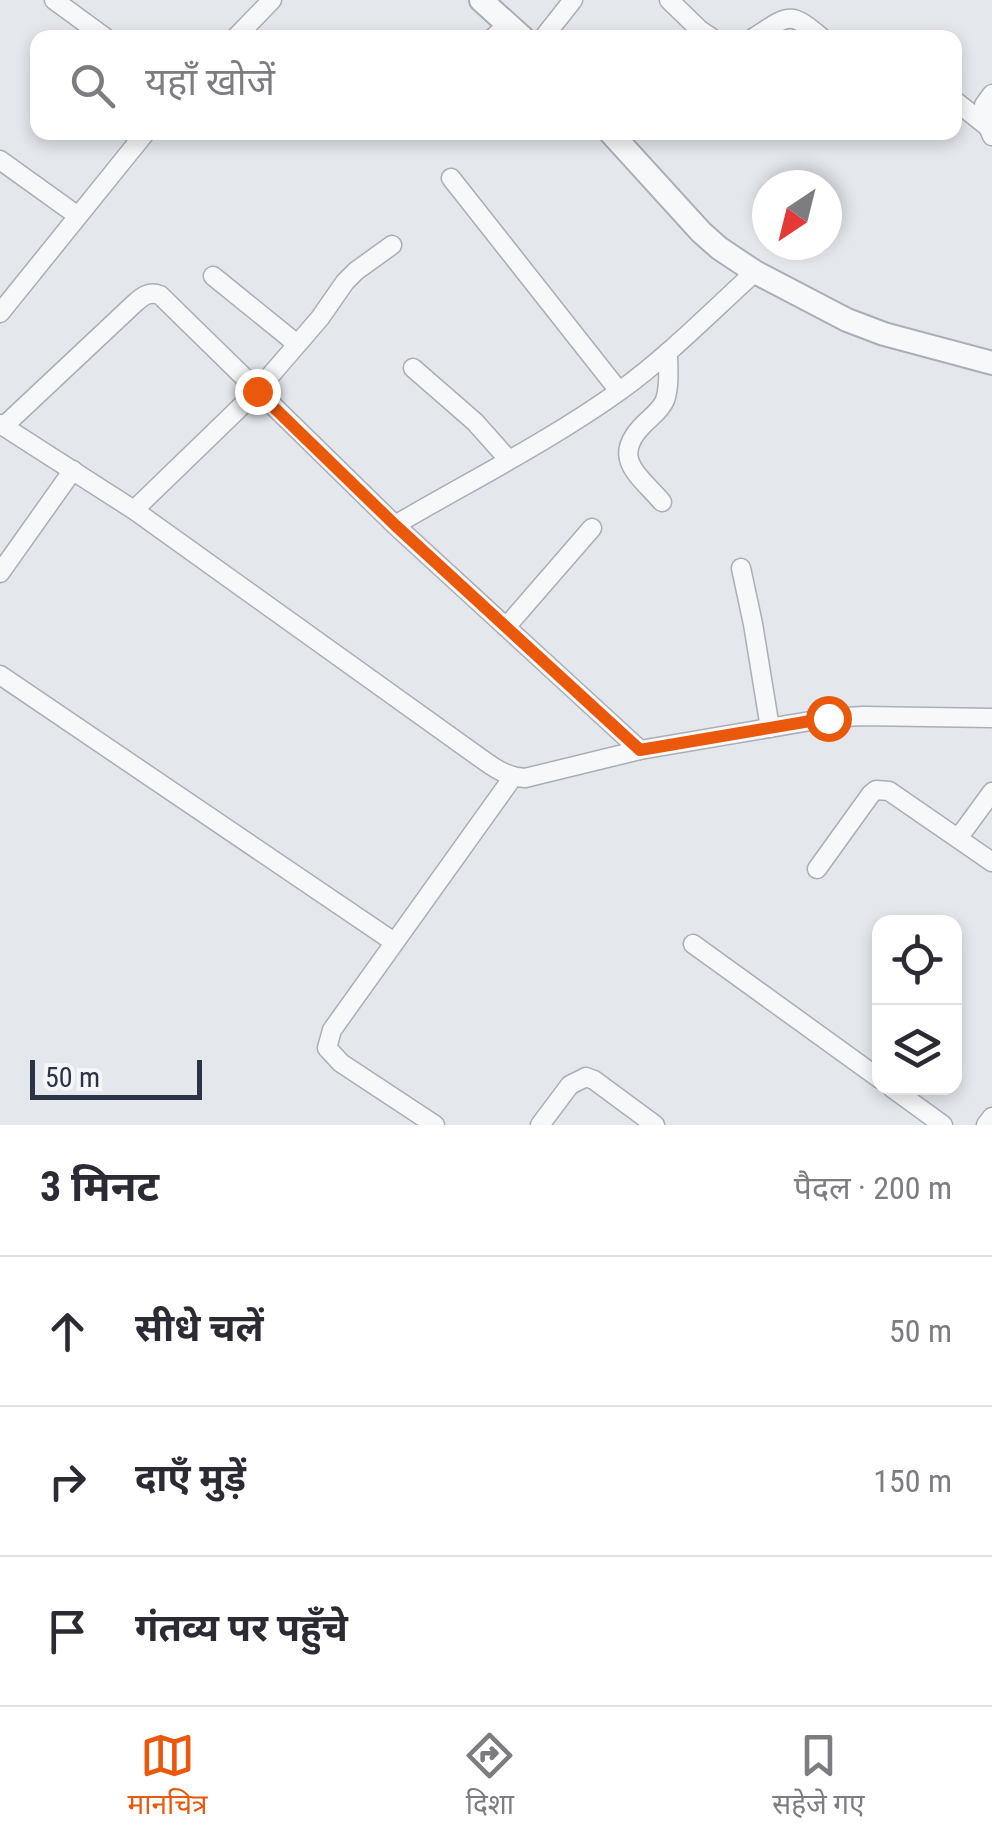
<!DOCTYPE html>
<html lang="hi">
<meta charset="utf-8">
<style>
:root{--surface:#fff;--page:#f2f2f3;--text:#2b2b33;--muted:#7c7c81;--line:#e1e1e2;--accent:#ea580c}
body{margin:0;font-family:"Roboto Condensed","Noto Sans Devanagari",sans-serif;background:var(--page);color:var(--text)}
.controls{position:absolute;right:30px;bottom:30px;display:grid;overflow:hidden;border-radius:20px;box-shadow:0 5px 15px #0003}
.controls button{width:90px;height:90px;display:grid;place-items:center;padding:0;border:0;border-bottom:2px solid var(--line);background:var(--surface);color:var(--text);font:50px sans-serif}
.compass{position:absolute;left:752px;top:170px;width:90px;height:90px;border-radius:50%;background:var(--surface);box-shadow:0 5px 15px #0003;rotate:215deg}
.scale{position:absolute;left:30px;bottom:25px;width:172px;box-sizing:border-box;padding-left:10px;border:5px solid #2b3445;border-top:0;font-size:28px;line-height:35px;white-space:nowrap;color:#2b3445;-webkit-text-stroke:8px #f4f6f9;paint-order:stroke}
.stop{position:absolute;width:30px;height:30px;margin:-22px;border:8px solid #ea580c;border-radius:50%;background:#fff}
.stop.end{background:#ea580c;border-color:#fff;box-shadow:0 2px 10px #0008}
.list{margin:0;padding:0;list-style:none}
h2{display:flex;justify-content:space-between;align-items:center;height:130px;margin:0;padding:0 40px;font-size:42px}
h2 small{font-size:32px;font-weight:400;color:var(--muted)}
.list li{display:grid;grid-template-columns:65px 1fr auto;gap:30px;align-items:center;box-sizing:border-box;height:150px;padding:0 40px;border-top:2px solid var(--line)}
.list b{display:block;font-size:38px;white-space:nowrap}
.list em{font-size:32px;font-style:normal;color:var(--muted)}
.icon{flex:none;width:55px;height:55px;fill:none;stroke:currentColor;stroke-width:2;stroke-linecap:round;stroke-linejoin:round}
.map{position:relative;flex:none;width:992px;height:1125px;overflow:hidden}
.search{position:absolute;background:var(--surface);box-shadow:0 5px 15px #0003;left:30px;right:30px;top:30px;height:110px;display:flex;align-items:center;gap:25px;box-sizing:border-box;padding:0 35px;border-radius:20px;color:var(--muted);font-size:38px}
.sheet{height:580px;background:var(--surface)}
nav{display:flex;justify-content:space-around;align-items:center;box-sizing:border-box;height:140px;border-top:2px solid var(--line);background:var(--surface);font-size:28px;color:var(--muted)}
nav a{display:grid;justify-items:center;gap:5px}
nav .on{color:var(--accent)}
.map>svg:first-child{display:block}
.lines{fill:none;stroke-linecap:round;stroke-linejoin:round}
.minor-casing{stroke:#a9aeb7;stroke-width:21}
.tertiary-casing{stroke:#a9aeb7;stroke-width:26}
.minor{stroke:#f7f8fa;stroke-width:18}
.tertiary{stroke:#f7f8fa;stroke-width:22}
.route{stroke:#ea580c;stroke-width:12}
</style>
<div class="map">
<svg width="992" height="1125" viewBox="0 0 992 1125">
<rect width="100%" height="100%" fill="#e4e7ec"/>
<g class="lines">
<defs>
<g id="minor">
<polyline points="54,0 106,38"/>
<polyline points="669,0 700,30 712,38"/>
<polyline points="235,38 272,0"/>
<polyline points="493,38 508,23"/>
<polyline points="543,38 573,0"/>
<path d="M753 38C788 16 789 9 822 38"/>
<polyline points="992,94 984,105 988,127 992,136"/>
<polyline points="954,100 988,127"/>
<polyline points="0,160 78,216"/>
<polyline points="451,178 619,391"/>
<polyline points="213,276 297,344"/>
<polyline points="0,313 146,132"/>
<polyline points="413,368 475,422 508,459"/>
<path d="M0 424 134 510 486 762C499 771 509 777 525 778L640 750 828 718 863 716 992 718"/>
<path d="M4 426 135 303C143 296 149 291 160 295L395 525 640 750"/>
<path d="M662 502C638 474 610 458 644 424 651 417 661 410 665 400 670 386 668 367 668 352"/>
<polyline points="134,510 257,391 320,318 345,282 356,271 392,245"/>
<path d="M395 525C470 481 550 441 621 390 669 355 711 312 755 272"/>
<polyline points="741,568 753,624 770,728"/>
<polyline points="0,573 73,470"/>
<polyline points="506,627 592,528"/>
<polyline points="0,675 394,942"/>
<polyline points="959,837 992,792"/>
<polyline points="817,869 871,794 876,790 889,791 992,862"/>
<polyline points="693,944 880,1079"/>
<polyline points="892,1088 943,1125"/>
<polyline points="435,1125 341,1063 327,1048 332,1030 513,777"/>
<polyline points="540,1125 570,1085 586,1077 594,1080 655,1125"/>
<polyline points="986,1125 992,1117"/>
</g>
<g id="tertiary">
<polyline points="481,0 523,38"/>
<polyline points="610,132 701,232 719,248 755,272 847,320 884,334 992,363"/>
</g>
</defs>
<!-- minor casing -->
<use href="#minor" class="minor-casing"/>
<!-- tertiary casing -->
<use href="#tertiary" class="tertiary-casing"/>
<!-- minor -->
<use href="#minor" class="minor"/>
<!-- tertiary -->
<use href="#tertiary" class="tertiary"/>
</g>
<g class="lines">
<!-- route -->
<polyline class="route" points="257,391 395,525 640,750 828,718"/>
</g>
</svg>
<div class="controls">
<button><svg class="icon" aria-label="locate" viewBox="0 0 24 24"><circle cx="12" cy="12" r="6"/><path d="M12 2v4M12 18v4M2 12h4M18 12h4"/></svg></button>
<button><svg class="icon" aria-label="layers" viewBox="0 0 24 24"><path d="M12 4l9 5-9 5-9-5zM3 14l9 5 9-5"/></svg></button>
</div>
<svg class="compass" viewBox="-18 -18 36 36"><path d="M0-13l5 13h-10z" fill="#e53935"/><path d="M0 13l5-13h-10z" fill="#7c7c81"/></svg>
<div class="scale">50 m</div>
<div class="stop" style="left:828px;top:718px"></div>
<div class="stop end" style="left:257px;top:391px"></div>
<div class="search"><svg class="icon" aria-label="search" viewBox="0 0 24 24"><circle cx="10" cy="10" r="6"/><path d="M15 15l6 6"/></svg>यहाँ खोजें</div>
</div>
<section class="sheet">
<h2>3 मिनट<small>पैदल · 200 m</small></h2>
<ul class="list">
<li><svg class="icon" aria-label="ahead" viewBox="0 0 24 24"><path d="M12 20V5M6 11l6-6 6 6"/></svg><div><b>सीधे चलें</b></div><em>50 m</em></li>
<li><svg class="icon" aria-label="right" viewBox="0 0 24 24"><path d="M7 20v-9h11M14 6l5 5-5 5"/></svg><div><b>दाएँ मुड़ें</b></div><em>150 m</em></li>
<li><svg class="icon" aria-label="arrive" viewBox="0 0 24 24"><path d="M6 21V4h12l-3 4 3 4H6"/></svg><div><b>गंतव्य पर पहुँचे</b></div></li>
</ul>
</section>
<nav>
<a class="on"><svg class="icon" aria-label="map" viewBox="0 0 24 24"><path d="M3 6l6-2 6 2 6-2v14l-6 2-6-2-6 2zM9 4v14M15 6v14"/></svg>मानचित्र</a>
<a><svg class="icon" aria-label="directions" viewBox="0 0 24 24"><path d="M12 3l9 9-9 9-9-9zM9 14v-3h6M13 9l2 2-2 2"/></svg>दिशा</a>
<a><svg class="icon" aria-label="saved" viewBox="0 0 24 24"><path d="M7 4h10v16l-5-4-5 4z"/></svg>सहेजे गए</a>
</nav>
